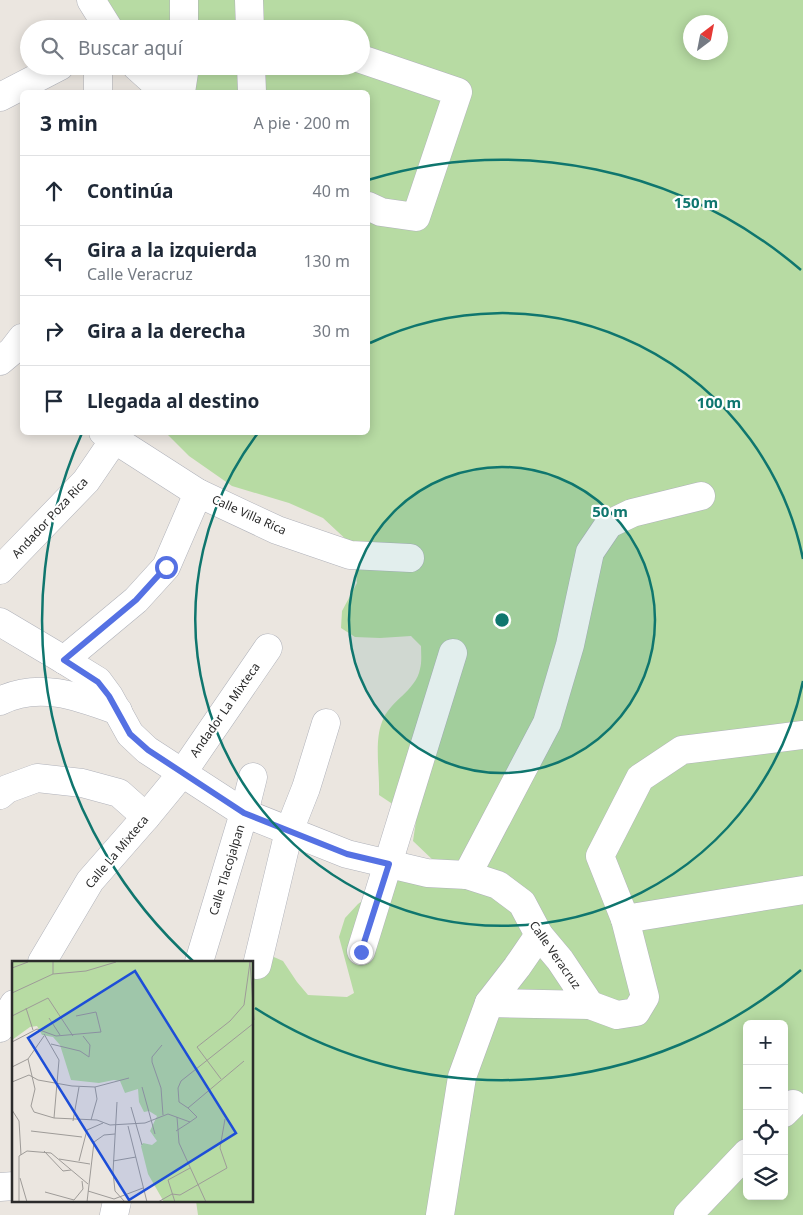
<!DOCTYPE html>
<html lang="es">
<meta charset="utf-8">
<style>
:root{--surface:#fff;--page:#f2f2f3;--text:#1f2937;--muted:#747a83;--line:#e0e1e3}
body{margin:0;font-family:"Noto Sans",sans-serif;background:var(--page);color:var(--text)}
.controls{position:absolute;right:15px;bottom:15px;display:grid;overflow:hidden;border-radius:8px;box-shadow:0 2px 12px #0003}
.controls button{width:45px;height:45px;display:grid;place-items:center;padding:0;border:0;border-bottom:1px solid var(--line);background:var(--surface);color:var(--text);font:25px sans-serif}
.compass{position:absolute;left:683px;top:15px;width:45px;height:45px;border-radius:50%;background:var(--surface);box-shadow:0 2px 12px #0003;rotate:32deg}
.stop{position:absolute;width:15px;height:15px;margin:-11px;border:4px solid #5571e3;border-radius:50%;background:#fff}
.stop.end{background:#5571e3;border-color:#fff;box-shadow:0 1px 5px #0008}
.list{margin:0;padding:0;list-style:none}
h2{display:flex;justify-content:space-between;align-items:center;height:65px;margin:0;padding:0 20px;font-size:21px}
h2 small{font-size:16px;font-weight:400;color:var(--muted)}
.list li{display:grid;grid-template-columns:32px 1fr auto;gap:15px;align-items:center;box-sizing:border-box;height:70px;padding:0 20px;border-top:1px solid var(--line)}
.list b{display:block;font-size:19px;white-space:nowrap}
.list p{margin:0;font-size:16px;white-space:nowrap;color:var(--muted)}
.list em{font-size:16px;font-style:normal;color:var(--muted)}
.icon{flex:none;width:28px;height:28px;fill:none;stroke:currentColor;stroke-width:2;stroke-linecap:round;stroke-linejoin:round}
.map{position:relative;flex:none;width:803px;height:1215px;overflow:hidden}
.search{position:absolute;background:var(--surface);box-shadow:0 2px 12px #0003;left:20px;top:20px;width:350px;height:55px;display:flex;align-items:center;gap:12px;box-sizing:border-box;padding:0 18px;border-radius:28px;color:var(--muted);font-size:19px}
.panel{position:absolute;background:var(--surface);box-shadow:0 2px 12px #0003;left:20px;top:90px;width:350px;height:345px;border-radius:8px}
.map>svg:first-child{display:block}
.green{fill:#b7dba3;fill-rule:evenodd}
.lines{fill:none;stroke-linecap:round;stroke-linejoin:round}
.minor-casing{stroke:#b0b2ba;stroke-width:29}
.minor{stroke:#fff;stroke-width:28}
.route{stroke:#5571e3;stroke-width:6}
.ring{fill:none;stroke:#0f766e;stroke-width:2.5}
.labels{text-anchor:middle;stroke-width:4.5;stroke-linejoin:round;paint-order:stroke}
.street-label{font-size:12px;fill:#2b2b2b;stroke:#fff}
.inset-road{fill:none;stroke:#9e9b98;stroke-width:1}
.view{fill:#1d4ed8;fill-opacity:0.15;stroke:#1d4ed8;stroke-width:2.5}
.inset-edge{fill:none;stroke:#2b2b2b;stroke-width:2.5}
.centre{fill:#0f766e;stroke:#fff;stroke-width:2.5}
.ring-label{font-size:15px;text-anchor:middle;font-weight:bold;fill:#0f766e;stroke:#fff;stroke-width:4.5;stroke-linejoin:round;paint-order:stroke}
</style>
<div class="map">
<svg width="803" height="1215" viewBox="0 0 803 1215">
<rect width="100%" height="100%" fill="#ebe6e0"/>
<!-- green -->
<path class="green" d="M89 0H803V1215H198L196 1201H252L253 964 267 954 283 961 297 982 308 995 347 997 354 993 339 937 345 918 358 904 369 896 396 871 435 862 413 841 416 821 410 806 391 803 379 795C380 773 374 742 382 722 389 701 416 691 420 669 422 662 421 653 421 646L411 636 380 638 355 637 341 628 342 611 357 583 352 545 323 518 289 503 232 486 189 456 166 433 368 432V92H141L139 84 126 66H361V29H85ZM690 22H720V52H690ZM747 1024H784V1196H747Z"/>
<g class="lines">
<defs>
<g id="minor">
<polyline points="91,0 109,29"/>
<polyline points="249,0 250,29"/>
<polyline points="184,29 184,0"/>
<polyline points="361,59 458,92 416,217 381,212 368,206"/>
<polyline points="98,66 98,92"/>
<polyline points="136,66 157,85 176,92"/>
<polyline points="251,66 252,92"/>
<polyline points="181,92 185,66"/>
<polyline points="0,97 60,66"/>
<polyline points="0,361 12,351 22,338"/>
<polyline points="103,432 198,493 277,530 350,555 410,558"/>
<polyline points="0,570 86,481 114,440"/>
<polyline points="0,622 64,660 98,681 109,696 130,734 147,750 244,813 347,854 427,873 467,875 498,885 522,903 539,935 560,960 590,1005 489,1003"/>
<polyline points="64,660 136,600 166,567 198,493"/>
<path d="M0 701C39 681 80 697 118 711"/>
<polyline points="803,735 682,750 640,778 600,856 625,919 803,890"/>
<polyline points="0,795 7,789 37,778 82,783 119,793 146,817"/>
<polyline points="467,875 547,723 570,645 590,552 609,524 632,513 701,496"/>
<polyline points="361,951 453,653"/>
<polyline points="42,962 90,881 146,817 183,772 268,648"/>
<polyline points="199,962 244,813 253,777"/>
<polyline points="257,965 289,831 306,788 326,723"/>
<polyline points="590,1005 617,1015 636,1012 645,997 625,919"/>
<polyline points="0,1028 14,1004"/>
<polyline points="784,1113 793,1104"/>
<polyline points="0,1187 14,1186"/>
<polyline points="114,1215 117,1201"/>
<polyline points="440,1215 462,1077 489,1003 517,967 539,935"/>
<polyline points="688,1215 747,1153"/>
</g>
</defs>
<!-- minor casing -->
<use href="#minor" class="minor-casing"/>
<!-- minor -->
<use href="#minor" class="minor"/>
</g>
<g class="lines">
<!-- route -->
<polyline class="route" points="166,567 136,600 64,660 98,682 109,696 130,734 148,750 244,813 347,854 389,864 361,952"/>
</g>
<!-- distance rings -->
<circle cx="502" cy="620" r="153" fill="#0f766e" fill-opacity=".12"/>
<g class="ring">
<circle cx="502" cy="620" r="153"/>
<path d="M803 681A307 307 0 1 1 258 433M370 343A307 307 0 0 1 803 559"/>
<path d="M801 970A460 460 0 0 1 255 1008M194 962A460 460 0 0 1 82 433M368 180A460 460 0 0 1 801 270"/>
</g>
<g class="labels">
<!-- street labels -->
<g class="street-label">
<text transform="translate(249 515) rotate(24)" y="4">Calle Villa Rica</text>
<text transform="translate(50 518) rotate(-47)" y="4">Andador Poza Rica</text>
<text transform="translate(225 710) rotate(-55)" y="4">Andador La Mixteca</text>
<text transform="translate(117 852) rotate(-50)" y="4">Calle La Mixteca</text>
<text transform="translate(227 870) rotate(-73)" y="4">Calle Tlacojalpan</text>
<text transform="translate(555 955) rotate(55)" y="4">Calle Veracruz</text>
</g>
</g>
<!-- overview -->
<g transform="translate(12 961)">
<rect width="241" height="241" fill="#ebe6e0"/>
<path d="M0 1H241V241H152L136 213 129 185 131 182 140 184 145 180 138 170 145 155 137 150 132 151 127 141 126 128 113 132 108 120 102 119 87 122 59 119 48 84 41 76 30 74 25 65 18 66 0 79Z" fill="#b7dba3"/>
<path class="inset-road" d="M0 7 16 1M41 13 74 10 104 1M0 32 41 13V1M14 47 21 69M0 55 36 37 61 75M37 57 48 74M32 73 47 99 42 157M32 75 16 98 23 128 19 145 22 151 42 157 85 159 98 164 133 162 156 153 178 161 164 170M0 81 25 68 44 75 89 71 84 51 64 55M39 83 68 90 77 96 78 84 71 75M150 84 140 96V101L149 127 151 154M232 100 176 147 167 141 166 127 169 120 242 62M0 106 16 98M209 118 185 86 218 60 232 44 238 1 242 59M0 121 17 114 26 119 60 125 83 126 117 117M130 126 143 173M105 141 101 211 103 230 113 241M119 146 130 184M176 147 185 156 178 161M0 149 7 160 9 194M165 156 167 182 194 241M79 159 85 138 83 126M61 160 67 126M116 165 135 241M19 170 70 176M32 190 51 210 59 209M47 198 78 203M67 200 75 169 91 162M101 200 124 196M8 217 15 241M76 230 102 238 131 227M33 231 62 239M62 239 71 228 70 220M7 241V195L15 190 39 192 76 223M75 241 82 181 92 174 103 173M146 241 160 233 168 234 215 207 208 187 213 158M163 241 156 219 178 207"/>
<path class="view" d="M123 10 224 172 117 239 16 77Z"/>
<rect width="241" height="241" class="inset-edge"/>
</g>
<circle cx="502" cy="620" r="8" class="centre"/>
<g class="ring-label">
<text x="696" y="208">150 m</text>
<text x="719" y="408">100 m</text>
<text x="610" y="517">50 m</text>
</g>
</svg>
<div class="controls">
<button>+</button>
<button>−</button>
<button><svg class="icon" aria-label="locate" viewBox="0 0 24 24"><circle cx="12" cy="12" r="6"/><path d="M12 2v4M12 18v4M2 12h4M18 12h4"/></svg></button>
<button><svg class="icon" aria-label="layers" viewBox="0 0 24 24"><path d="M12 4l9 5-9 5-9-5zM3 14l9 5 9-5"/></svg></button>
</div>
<svg class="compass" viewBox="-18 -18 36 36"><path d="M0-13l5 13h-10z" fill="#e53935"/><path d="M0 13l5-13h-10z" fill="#747a83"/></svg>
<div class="stop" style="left:166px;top:567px"></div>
<div class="stop end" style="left:361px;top:952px"></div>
<div class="search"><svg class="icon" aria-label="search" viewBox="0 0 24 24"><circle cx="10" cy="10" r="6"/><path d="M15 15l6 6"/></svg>Buscar aquí</div>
<section class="panel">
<h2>3 min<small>A pie · 200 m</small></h2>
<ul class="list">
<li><svg class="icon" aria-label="ahead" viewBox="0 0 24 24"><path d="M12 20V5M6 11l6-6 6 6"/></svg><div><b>Continúa</b></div><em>40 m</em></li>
<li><svg class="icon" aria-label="left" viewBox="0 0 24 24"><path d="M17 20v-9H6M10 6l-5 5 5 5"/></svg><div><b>Gira a la izquierda</b><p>Calle Veracruz</p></div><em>130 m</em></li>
<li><svg class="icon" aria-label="right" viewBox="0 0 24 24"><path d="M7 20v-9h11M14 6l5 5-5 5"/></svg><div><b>Gira a la derecha</b></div><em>30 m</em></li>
<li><svg class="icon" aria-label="arrive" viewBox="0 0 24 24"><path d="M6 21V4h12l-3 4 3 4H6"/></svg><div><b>Llegada al destino</b></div></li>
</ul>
</section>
</div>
